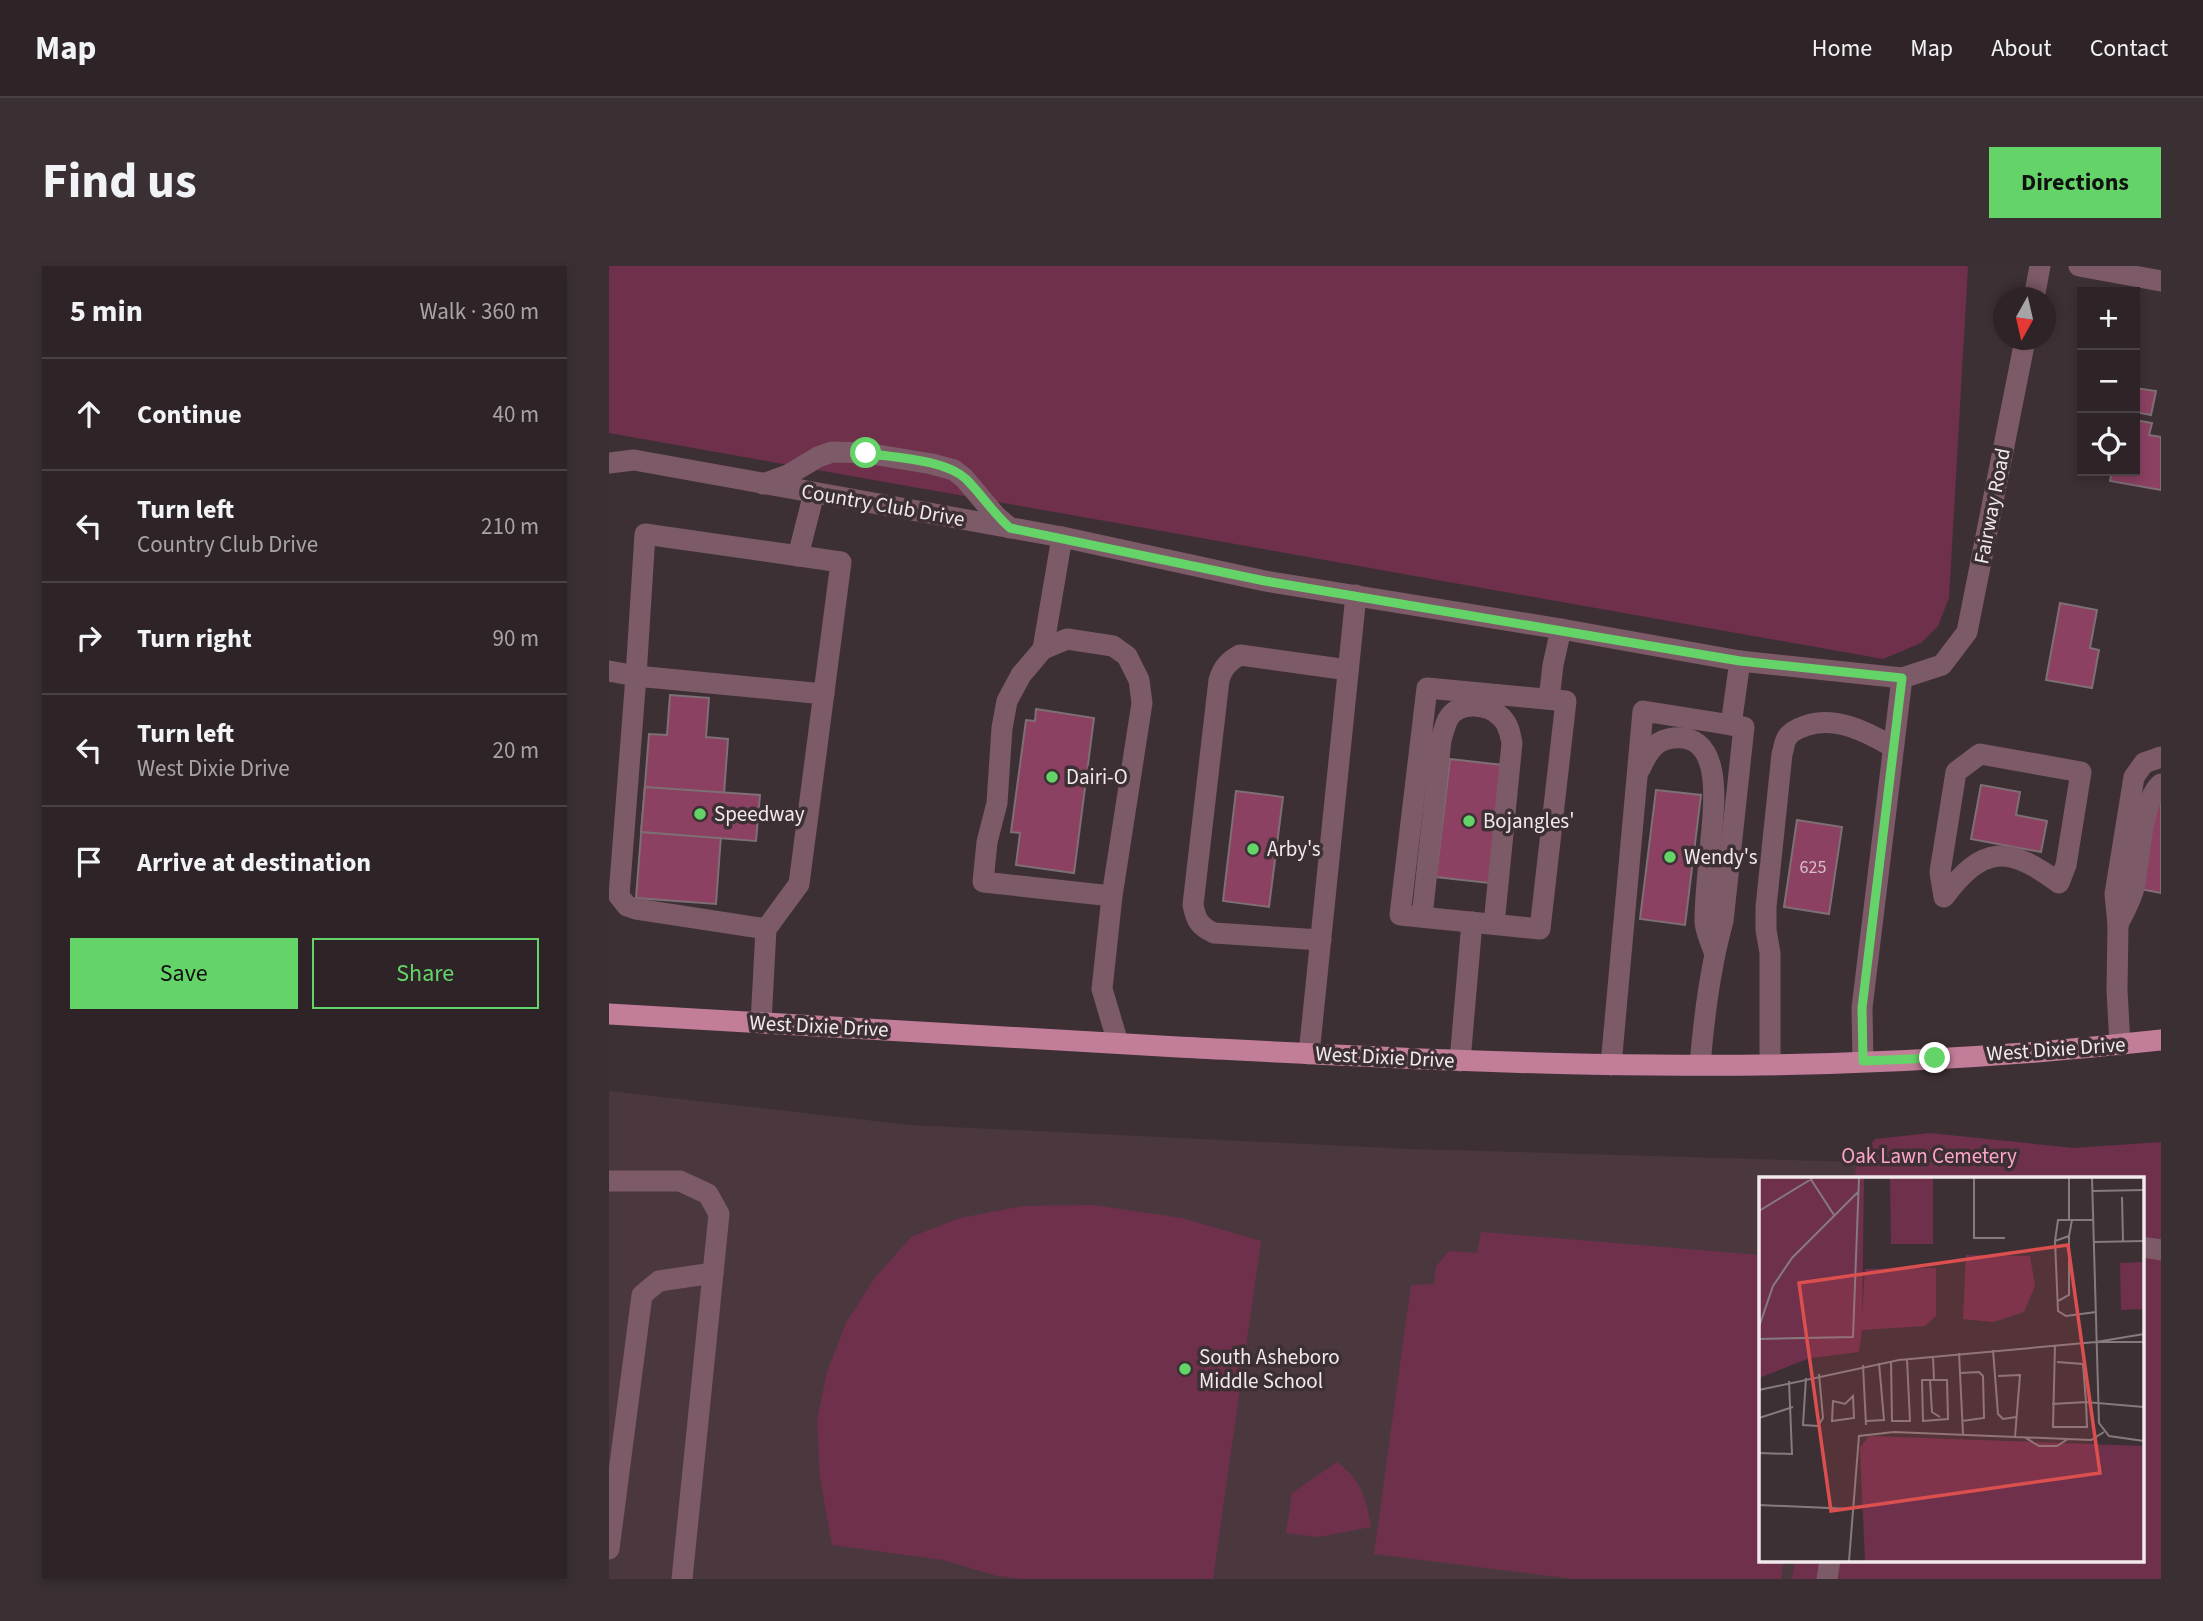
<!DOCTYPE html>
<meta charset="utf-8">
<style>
:root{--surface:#2e2428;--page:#3a3034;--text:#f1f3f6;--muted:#a7a4a8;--line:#494145;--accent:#64d468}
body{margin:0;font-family:"Source Sans 3",sans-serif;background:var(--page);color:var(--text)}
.controls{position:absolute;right:21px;top:21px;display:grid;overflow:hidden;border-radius:0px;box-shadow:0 4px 10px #0003}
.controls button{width:63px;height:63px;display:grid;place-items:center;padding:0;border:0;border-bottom:2px solid var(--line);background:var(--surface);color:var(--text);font:35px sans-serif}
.compass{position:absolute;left:1384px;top:21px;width:63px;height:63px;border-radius:50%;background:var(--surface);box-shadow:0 4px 10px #0003;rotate:188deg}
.stop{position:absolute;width:21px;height:21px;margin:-16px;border:5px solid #64d468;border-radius:50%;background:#fff}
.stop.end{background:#64d468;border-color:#fff;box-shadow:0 2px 7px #0008}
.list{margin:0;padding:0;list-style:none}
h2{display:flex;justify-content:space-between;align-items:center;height:91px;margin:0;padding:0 28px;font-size:30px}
h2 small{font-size:23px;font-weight:400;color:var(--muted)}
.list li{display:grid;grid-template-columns:46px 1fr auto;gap:21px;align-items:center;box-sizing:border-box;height:112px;padding:0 28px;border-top:2px solid var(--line)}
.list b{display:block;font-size:26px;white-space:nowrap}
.list p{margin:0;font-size:23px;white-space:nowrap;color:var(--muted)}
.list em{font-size:23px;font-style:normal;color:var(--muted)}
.actions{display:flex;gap:14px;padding:21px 28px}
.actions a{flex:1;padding:16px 0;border:2px solid var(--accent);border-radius:0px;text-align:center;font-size:24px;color:var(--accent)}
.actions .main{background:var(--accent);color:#111}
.icon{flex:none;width:38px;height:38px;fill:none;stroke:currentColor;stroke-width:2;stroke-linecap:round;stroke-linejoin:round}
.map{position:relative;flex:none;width:1552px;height:1313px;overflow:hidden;border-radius:0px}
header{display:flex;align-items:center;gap:42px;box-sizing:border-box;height:98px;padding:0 35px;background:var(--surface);border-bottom:2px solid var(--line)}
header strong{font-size:33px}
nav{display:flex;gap:38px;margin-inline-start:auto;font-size:24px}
.intro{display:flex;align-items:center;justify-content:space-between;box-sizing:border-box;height:168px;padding:0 42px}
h1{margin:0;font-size:49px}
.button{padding:18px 32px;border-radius:0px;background:var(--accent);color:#111;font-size:24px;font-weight:700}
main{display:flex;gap:42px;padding:0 42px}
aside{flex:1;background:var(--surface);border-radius:0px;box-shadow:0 4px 10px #0003}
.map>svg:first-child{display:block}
.built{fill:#4b383f}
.green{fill:#6f304c}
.building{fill:#8c4162;stroke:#7d6f74;stroke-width:2}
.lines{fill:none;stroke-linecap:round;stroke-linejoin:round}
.minor{stroke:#7c5a67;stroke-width:21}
.major{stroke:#c27d99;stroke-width:21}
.route{stroke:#64d468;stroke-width:9}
.poi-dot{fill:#64d468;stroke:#3d3035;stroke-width:2.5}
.labels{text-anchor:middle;stroke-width:7;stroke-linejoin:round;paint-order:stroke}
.number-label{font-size:18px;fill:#d8bfca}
.street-label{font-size:21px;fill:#f1e9ec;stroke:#3d3035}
.poi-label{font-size:21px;fill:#f1e9ec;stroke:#3d3035;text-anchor:start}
.park-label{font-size:21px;fill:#fca5c8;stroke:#3d3035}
.inset-road{fill:none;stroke:#857a7e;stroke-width:2}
.view{fill:#db4f4f;fill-opacity:0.15;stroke:#db4f4f;stroke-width:3.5}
.inset-edge{fill:none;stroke:#f1e9ec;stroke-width:3.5}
</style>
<header>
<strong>Map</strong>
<nav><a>Home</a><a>Map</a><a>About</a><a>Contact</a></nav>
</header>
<div class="intro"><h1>Find us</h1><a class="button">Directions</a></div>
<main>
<aside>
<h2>5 min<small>Walk · 360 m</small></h2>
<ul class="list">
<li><svg class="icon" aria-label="ahead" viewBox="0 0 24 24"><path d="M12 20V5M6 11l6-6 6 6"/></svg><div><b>Continue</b></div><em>40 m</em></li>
<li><svg class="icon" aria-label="left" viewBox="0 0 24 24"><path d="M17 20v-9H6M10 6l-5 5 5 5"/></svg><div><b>Turn left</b><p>Country Club Drive</p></div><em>210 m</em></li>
<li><svg class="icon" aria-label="right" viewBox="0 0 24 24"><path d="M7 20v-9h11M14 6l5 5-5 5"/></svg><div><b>Turn right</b></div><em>90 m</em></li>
<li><svg class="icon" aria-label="left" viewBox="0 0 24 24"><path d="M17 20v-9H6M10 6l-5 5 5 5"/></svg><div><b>Turn left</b><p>West Dixie Drive</p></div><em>20 m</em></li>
<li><svg class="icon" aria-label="arrive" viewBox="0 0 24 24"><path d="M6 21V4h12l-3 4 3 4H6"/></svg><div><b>Arrive at destination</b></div></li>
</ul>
<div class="actions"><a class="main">Save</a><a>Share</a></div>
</aside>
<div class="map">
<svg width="1552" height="1313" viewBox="0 0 1552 1313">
<rect width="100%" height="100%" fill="#3d3035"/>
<!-- built -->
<polygon class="built" points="0,825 301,859 801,883 1248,896 1245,912 1151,912 1151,1294 1186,1294 1183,1313 0,1313"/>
<!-- green -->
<g class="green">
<polygon points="0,0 1359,0 1340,332 1329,360 1312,377 1274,393 0,167"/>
<polygon points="1321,867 1465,882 1552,876 1552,1313 1183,1313 1186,1294 1533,1294 1533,912 1245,912 1248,896 1266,873"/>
<polygon points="484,939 573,952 652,975 604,1313 414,1313 388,1310 334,1294 223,1279 211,1212 208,1154 218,1106 237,1057 265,1013 302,971 351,952 414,940"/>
<polygon points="872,966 1151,989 1151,1294 1175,1294 1172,1313 964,1313 765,1288 802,1019 825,1018 827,1000 840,985 868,987"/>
<path d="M728 1196C753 1215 757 1232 762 1261L709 1271 677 1267 683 1227Z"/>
</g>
<!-- building -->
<g class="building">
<polygon points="1526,122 1547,125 1542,149 1526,146"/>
<polygon points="1526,154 1543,157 1540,169 1552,171 1552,224 1501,215 1503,205 1526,205"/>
<polygon points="1451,337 1488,344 1481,382 1490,384 1483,422 1437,414"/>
<polygon points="61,429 100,432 97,471 119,473 107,638 27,632 40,468 58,469"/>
<polygon points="427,443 485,452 465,607 407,599 411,567 402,566 417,454 426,455"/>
<polygon points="841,493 894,499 880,617 827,611"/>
<polygon points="1372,519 1411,526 1407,549 1438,555 1432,586 1362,573"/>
<polygon points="36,521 151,529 147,575 32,566"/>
<polygon points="1047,524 1092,529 1076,659 1031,653"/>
<polygon points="627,525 674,531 660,641 614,635"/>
<polygon points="1547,534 1552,535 1552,627 1531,623"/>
<polygon points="1188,554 1233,561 1220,648 1175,641"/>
</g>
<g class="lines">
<!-- minor -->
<g class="minor">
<polyline points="1470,0 1552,15"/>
<polyline points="1425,32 1431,0"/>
<polyline points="0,197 25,194 453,271 656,315 952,363 1131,395 1293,412 1333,399 1358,366 1416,74"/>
<polyline points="154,218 179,209 209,191 223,186 257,187 323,198 345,204 355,212 387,250 401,262"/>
<polyline points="189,290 205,227"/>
<polyline points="434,383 453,271"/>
<polyline points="0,405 27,410 36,268 232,296 190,618 157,663 152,757"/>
<polygon points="818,422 957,435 931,663 791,649"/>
<polyline points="940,433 944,399 952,363"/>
<polyline points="1122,459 1131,395"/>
<path d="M1371 488 1472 506 1457 599 1450 617C1399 579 1374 579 1335 631L1331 606 1347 506Z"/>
<path d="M1031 503C1037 490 1044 476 1059 473 1116 461 1105 541 1102 573 1100 600 1096 628 1096 655 1096 665 1102 676 1105 686"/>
<polyline points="503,630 374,616 378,576 388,537 393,462 398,435 412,409 434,383 458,373 504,380 518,390 530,414 533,437 503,630 493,723 509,777"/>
<path d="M813 651 832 474C834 467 836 459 839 453 850 434 880 438 893 452 900 459 901 468 903 477L885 658"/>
<path d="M1509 658C1515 646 1522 635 1525 622 1530 598 1533 532 1552 518"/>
<polyline points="157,663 27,643 18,640 10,630 27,410 215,428"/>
<path d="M712 674 605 667C590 660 587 654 584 639L610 414C614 401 620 395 631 389L739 404"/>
<polyline points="1511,779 1508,724 1509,659 1506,628 1525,511 1535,497 1552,491"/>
<polyline points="700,788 747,329"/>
<polyline points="851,795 863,656"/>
<polyline points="1254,795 1253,742 1293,412"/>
<path d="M1161 798V687L1157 664V641L1173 488C1175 483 1175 476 1178 472 1181 466 1190 462 1196 460 1226 449 1258 466 1284 481"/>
<path d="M1002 799 1034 445 1135 461 1114 655C1101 702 1095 750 1091 799"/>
<polyline points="0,915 71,915 99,928 110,948 73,1313"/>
<polyline points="1533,981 1552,984"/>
<polyline points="0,1283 33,1029 50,1015 104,1007"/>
<polyline points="1218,1313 1221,1294"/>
</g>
<!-- major -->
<path class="major" d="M0 748C190 759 379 770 569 781 728 789 886 798 1045 799 1214 801 1384 793 1552 774"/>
</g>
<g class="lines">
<!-- route -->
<path class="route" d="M257 187C286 192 335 193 357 213 373 229 384 247 401 262L656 315 1131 395 1293 412 1253 742 1254 795 1326 792"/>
</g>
<!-- markers -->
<g class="poi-dot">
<circle cx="443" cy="511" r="7"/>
<circle cx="91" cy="548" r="7"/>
<circle cx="860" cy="555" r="7"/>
<circle cx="644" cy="583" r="7"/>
<circle cx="1061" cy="591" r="7"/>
<circle cx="576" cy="1103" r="7"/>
</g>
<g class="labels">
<!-- number labels -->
<g class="number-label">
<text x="1204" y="607">625</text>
</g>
<!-- street labels -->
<g class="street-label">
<text transform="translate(274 239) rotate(10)" y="7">Country Club Drive</text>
<text transform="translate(1383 240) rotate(-79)" y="7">Fairway Road</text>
<text transform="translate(210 760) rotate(3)" y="7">West Dixie Drive</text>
<text transform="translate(1447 783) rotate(-4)" y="7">West Dixie Drive</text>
<text transform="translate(776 791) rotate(3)" y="7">West Dixie Drive</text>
</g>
<!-- poi labels -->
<g class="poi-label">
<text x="457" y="518">Dairi-O</text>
<text x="105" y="555">Speedway</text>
<text x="874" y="562">Bojangles'</text>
<text x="658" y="590">Arby's</text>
<text x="1075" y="598">Wendy's</text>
<text x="590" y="1098">South Asheboro<tspan x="590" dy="24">Middle School</tspan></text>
</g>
<!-- park labels -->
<g class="park-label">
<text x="1320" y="897">Oak Lawn Cemetery</text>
</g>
</g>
<!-- overview -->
<g transform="translate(1150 911)">
<rect width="385" height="385" fill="#3d3035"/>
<path d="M0 1H105L103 142 106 92 177 91V139L166 149 103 153 100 175 51 181 0 201ZM131 1H174V67H132ZM207 78 271 79 276 109 265 135 234 145 204 142ZM385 85V132L362 133 361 86ZM110 259 385 269V384H106L101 271Z" fill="#6f304c"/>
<path class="inset-road" d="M51 1 75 38M215 1V61H246M310 1V43M333 1 340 246 350 259 385 264M334 14 385 13M363 20 364 64M0 34 54 1M335 43H299L296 64 299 134 307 139 337 135M296 64 310 59 313 43M335 65 385 64M299 124 310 118V59M0 150 14 109 33 81 100 14M0 162 94 160 100 1M337 165 385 157M296 168 294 250H328L327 225 385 230M234 173 239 237 244 242 257 240M200 176 204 257M174 179 175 203M132 184 133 244H151L148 182M104 188 107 248M201 196 220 195 224 199 225 241 203 244M239 199 261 198 256 260M47 201 44 248 59 249 64 241 60 197M163 203H188L189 242 164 244ZM171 203 173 235 181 240M0 213 140 183 337 165H385M94 219 95 241 73 244 74 224 86 227ZM293 227 327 225 324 187 298 185M0 241 34 230M107 244 125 243 120 186M265 260 280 269H298L309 262M0 276 33 277 30 204M0 328 93 332M90 384 100 259 135 255 332 263 345 255"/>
<path class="view" d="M309 68 341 296 72 334 40 106Z"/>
<rect width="385" height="385" class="inset-edge"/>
</g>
</svg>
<div class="controls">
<button>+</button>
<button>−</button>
<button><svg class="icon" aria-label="locate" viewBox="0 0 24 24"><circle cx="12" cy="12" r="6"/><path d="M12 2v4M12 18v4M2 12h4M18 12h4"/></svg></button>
</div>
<svg class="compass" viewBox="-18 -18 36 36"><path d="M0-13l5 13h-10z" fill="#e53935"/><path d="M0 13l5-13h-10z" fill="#a7a4a8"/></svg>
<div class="stop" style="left:257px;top:187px"></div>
<div class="stop end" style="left:1326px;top:792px"></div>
</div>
</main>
